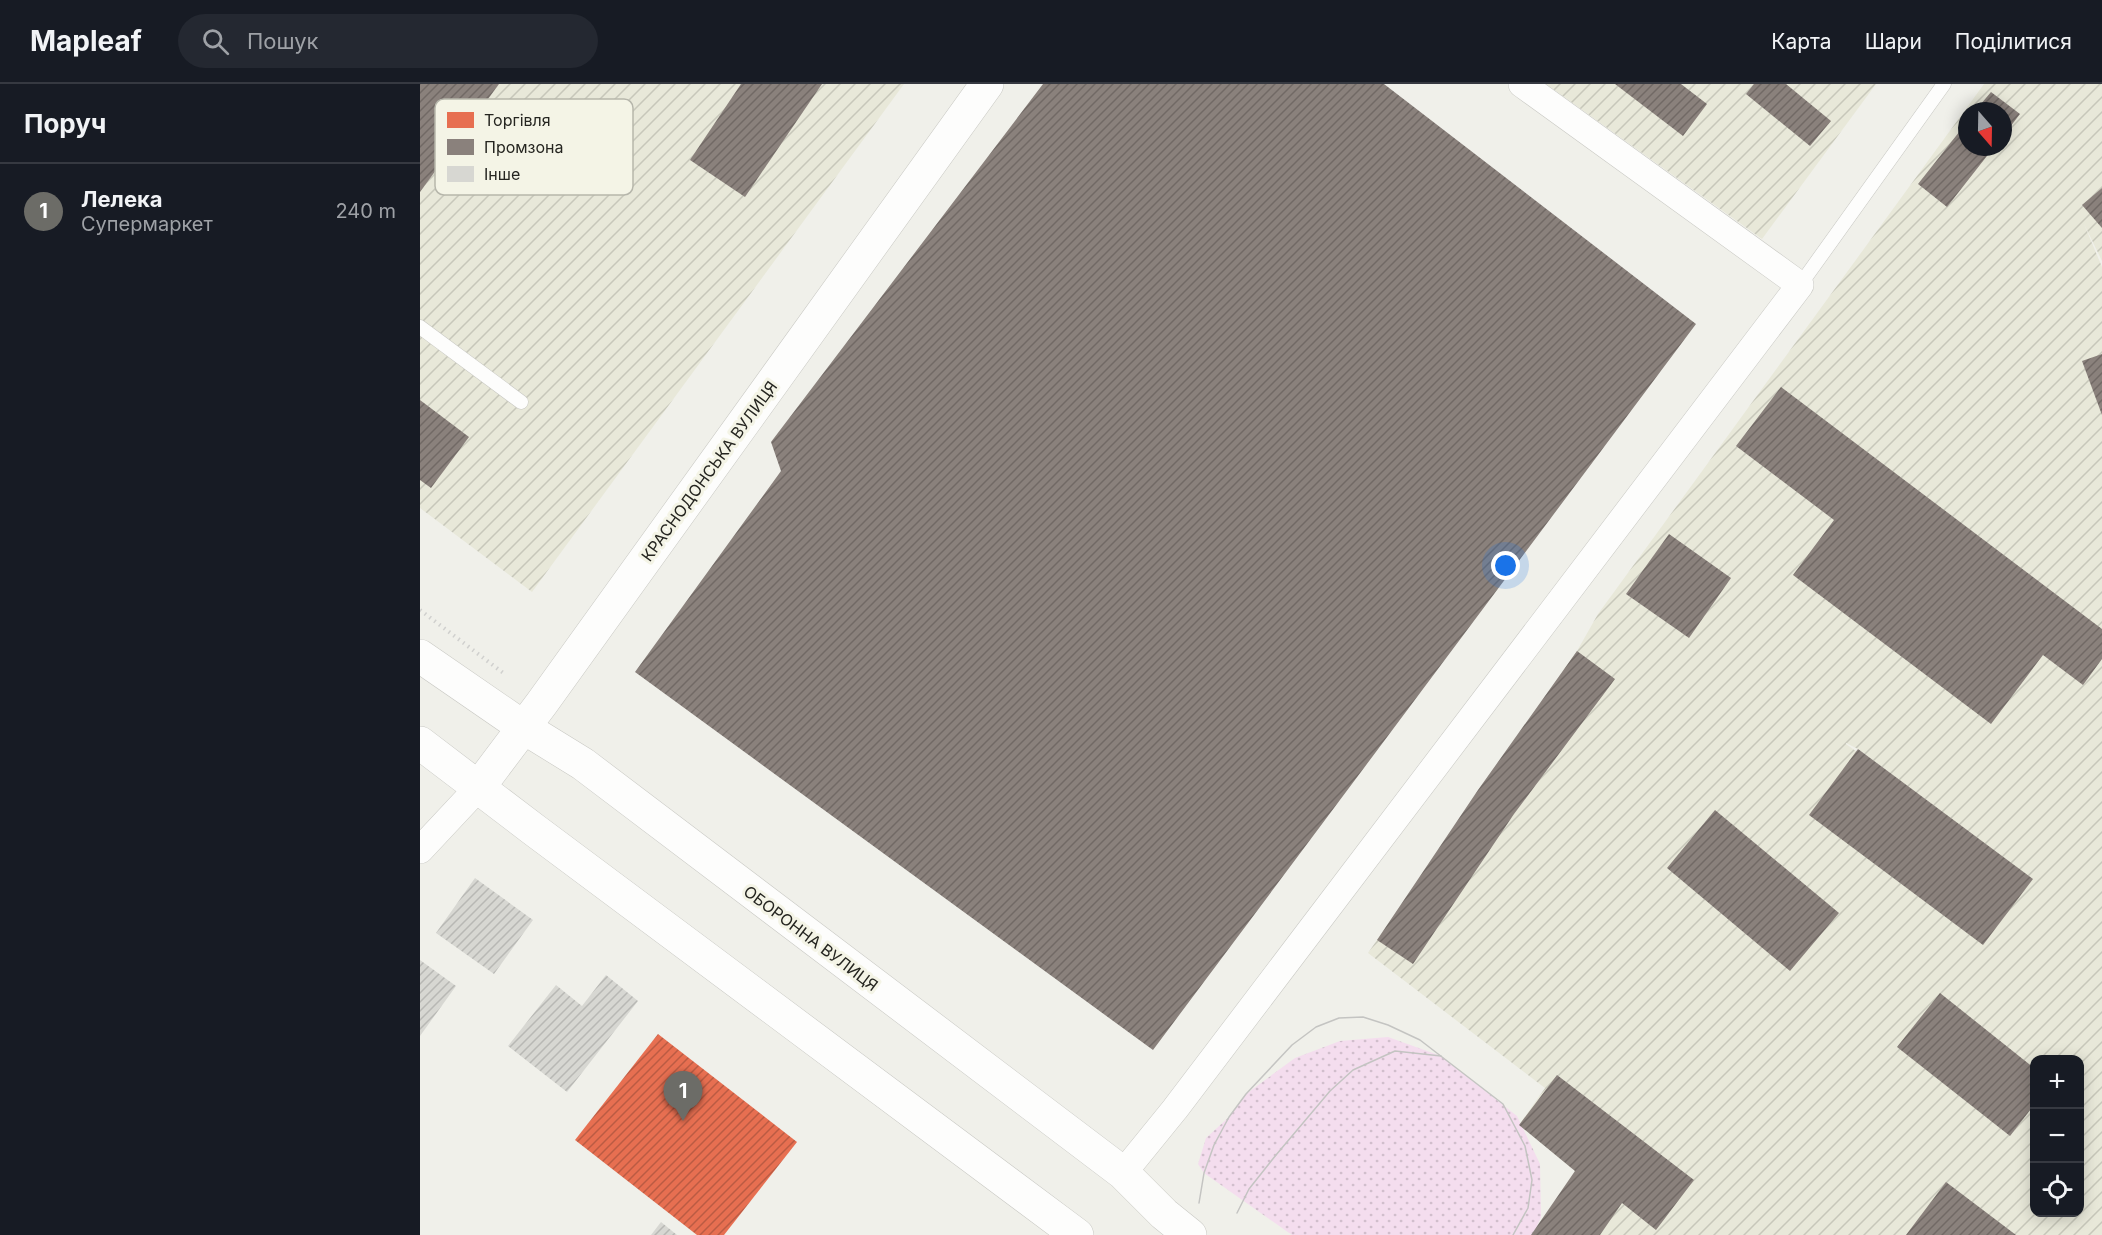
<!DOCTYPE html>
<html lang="uk">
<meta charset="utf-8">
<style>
:root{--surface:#171b24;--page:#242831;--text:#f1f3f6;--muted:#9ea1a6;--line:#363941;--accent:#6c6c67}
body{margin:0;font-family:Inter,sans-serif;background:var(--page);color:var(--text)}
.controls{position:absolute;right:18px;bottom:18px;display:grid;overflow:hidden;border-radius:12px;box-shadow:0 3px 15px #0003}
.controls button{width:54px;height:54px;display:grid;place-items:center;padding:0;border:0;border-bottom:2px solid var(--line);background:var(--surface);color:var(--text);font:30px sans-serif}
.compass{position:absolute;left:1538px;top:18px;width:54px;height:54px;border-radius:50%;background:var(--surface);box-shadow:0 3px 15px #0003;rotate:160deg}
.you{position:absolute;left:1086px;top:482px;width:21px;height:21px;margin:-15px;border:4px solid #fff;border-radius:50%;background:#1a73e8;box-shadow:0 0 0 9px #1a73e833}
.badge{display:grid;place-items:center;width:39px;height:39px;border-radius:50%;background:var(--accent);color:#fff;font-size:20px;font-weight:700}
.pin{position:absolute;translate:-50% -50px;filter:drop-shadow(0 2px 3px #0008)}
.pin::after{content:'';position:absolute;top:32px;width:21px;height:18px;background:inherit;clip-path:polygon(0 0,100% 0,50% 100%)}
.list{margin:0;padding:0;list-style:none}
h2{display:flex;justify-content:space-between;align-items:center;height:78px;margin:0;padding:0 24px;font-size:26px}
h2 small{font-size:20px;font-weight:400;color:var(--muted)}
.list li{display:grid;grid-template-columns:39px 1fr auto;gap:18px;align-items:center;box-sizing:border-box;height:96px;padding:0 24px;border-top:2px solid var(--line)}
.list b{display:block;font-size:22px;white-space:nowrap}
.list p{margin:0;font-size:20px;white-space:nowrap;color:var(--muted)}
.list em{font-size:20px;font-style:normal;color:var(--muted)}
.icon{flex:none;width:33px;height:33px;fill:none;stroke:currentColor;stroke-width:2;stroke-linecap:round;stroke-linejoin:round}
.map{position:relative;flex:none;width:1682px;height:1151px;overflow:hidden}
header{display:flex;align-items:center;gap:36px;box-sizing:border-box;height:84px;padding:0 30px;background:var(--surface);border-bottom:2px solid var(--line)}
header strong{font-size:28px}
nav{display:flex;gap:33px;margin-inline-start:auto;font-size:21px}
.search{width:420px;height:54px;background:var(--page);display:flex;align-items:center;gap:15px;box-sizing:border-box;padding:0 21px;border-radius:33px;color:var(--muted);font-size:22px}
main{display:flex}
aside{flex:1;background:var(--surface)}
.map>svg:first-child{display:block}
.industrial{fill:url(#industrial-furrows);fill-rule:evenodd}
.grass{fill:url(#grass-dots)}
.shops{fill:url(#shops-hatch)}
.industry{fill:url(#industry-hatch)}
.building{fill:url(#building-hatch)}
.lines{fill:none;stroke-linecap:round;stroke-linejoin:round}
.service-casing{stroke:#c8c8c3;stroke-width:15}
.minor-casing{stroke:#c8c8c3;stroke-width:28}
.primary-casing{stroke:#c8c8c3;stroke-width:34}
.path{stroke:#d0d0ce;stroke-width:4;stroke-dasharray:1.5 4.5;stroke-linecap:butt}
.service{stroke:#fdfdfc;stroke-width:14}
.minor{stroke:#fdfdfc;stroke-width:27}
.primary{stroke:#fdfdfc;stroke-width:33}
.tram{stroke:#c4c4c2;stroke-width:1.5}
.labels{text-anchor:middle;stroke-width:6;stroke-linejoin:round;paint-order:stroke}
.street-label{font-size:16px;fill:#252520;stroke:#f4f4e6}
.key{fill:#f4f4e6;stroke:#b6b6ab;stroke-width:1.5}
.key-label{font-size:16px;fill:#252520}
</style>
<header>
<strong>Mapleaf</strong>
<div class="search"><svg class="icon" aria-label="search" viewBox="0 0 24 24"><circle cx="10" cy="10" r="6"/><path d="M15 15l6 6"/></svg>Пошук</div>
<nav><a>Карта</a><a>Шари</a><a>Поділитися</a></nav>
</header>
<main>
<aside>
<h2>Поруч<small></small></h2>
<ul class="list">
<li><span class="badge">1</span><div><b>Лелека</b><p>Супермаркет</p></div><em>240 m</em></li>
</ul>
</aside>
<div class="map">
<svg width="1682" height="1151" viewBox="0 0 1682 1151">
<defs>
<pattern id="industrial-furrows" width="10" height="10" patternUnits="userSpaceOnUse" patternTransform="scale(1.5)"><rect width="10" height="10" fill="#e8e8d9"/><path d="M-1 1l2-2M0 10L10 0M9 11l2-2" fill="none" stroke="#c7c7ba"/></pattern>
<pattern id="grass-dots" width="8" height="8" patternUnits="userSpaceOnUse" patternTransform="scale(1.5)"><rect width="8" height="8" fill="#f4ddee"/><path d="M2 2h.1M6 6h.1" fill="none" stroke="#d1becc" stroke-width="1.8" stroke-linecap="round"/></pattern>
<pattern id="shops-hatch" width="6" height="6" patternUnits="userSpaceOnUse" patternTransform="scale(1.5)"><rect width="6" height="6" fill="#e76f51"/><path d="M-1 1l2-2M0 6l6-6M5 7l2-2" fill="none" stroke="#bb5b43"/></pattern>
<pattern id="industry-hatch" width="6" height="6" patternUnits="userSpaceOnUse" patternTransform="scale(1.5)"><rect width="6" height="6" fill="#8a817c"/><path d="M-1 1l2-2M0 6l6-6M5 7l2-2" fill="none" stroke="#716965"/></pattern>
<pattern id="building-hatch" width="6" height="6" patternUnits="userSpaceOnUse" patternTransform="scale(1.5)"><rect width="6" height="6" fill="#d7d7d2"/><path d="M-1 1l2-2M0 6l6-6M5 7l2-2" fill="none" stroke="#b8b8b4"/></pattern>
</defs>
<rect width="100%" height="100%" fill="#f0f0ea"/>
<!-- industrial -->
<g class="industrial">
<polygon points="0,0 484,0 112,508 0,424"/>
<polygon points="1126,0 1456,0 1342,155"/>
<path d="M1564 0H1682V177L1664 140 1682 183V1151H1118L1155 1087 1099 1041 1125 1004 948 869 1157 567 1178 530ZM1547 27H1583V63H1547ZM1426 659 1438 665 1557 755 1426 660ZM1614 976H1660V1128H1614Z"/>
</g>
<!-- grass -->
<polygon class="grass" points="968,953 1021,972 1097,1032 1120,1080 1121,1133 1113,1151 872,1151 784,1089 778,1080 786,1054 809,1033 826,1010 875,974 920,957"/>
<!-- shops -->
<polygon class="shops" points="238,950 377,1058 304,1151 277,1151 155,1056"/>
<!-- industry -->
<g class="industry">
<polygon points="0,0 79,0 0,108"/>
<polygon points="321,0 402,0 325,113 270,76"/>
<polygon points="623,0 964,0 1276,240 733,966 215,588 361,387 351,358"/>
<polygon points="1195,0 1261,0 1287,20 1263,52"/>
<polygon points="1334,0 1366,0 1411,37 1390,62 1326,10"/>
<polygon points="1571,8 1600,30 1583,52 1583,27 1555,27"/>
<polygon points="1547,38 1547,63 1574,63 1527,123 1498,100"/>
<polygon points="1682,104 1682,144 1662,121"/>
<polygon points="1682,270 1682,331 1662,277"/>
<polygon points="1361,303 1682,545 1682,575 1663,601 1623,571 1571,640 1373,491 1414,436 1316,362"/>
<polygon points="0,316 49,353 11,404 0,396"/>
<polygon points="1249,450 1311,494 1269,554 1206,510"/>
<polygon points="1157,567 1195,595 1094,730 993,880 957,856 1058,706"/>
<polygon points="1438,665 1613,795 1563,861 1389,731"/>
<polygon points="1295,726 1419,829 1370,887 1247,784"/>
<polygon points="1520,909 1614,984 1614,1021 1590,1052 1477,963"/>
<polygon points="1137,991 1274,1096 1236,1146 1202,1119 1180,1151 1111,1151 1155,1087 1099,1041"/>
<polygon points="1526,1098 1596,1151 1486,1151"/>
</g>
<!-- building -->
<g class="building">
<polygon points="55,794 113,836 74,890 16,849"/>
<polygon points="0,876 36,902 0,952"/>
<polygon points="186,891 218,917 147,1008 88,962 136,901 162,922"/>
<polygon points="241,1138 257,1151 231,1151"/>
</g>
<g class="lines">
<defs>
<g id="service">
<polyline points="1380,201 1524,0"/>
<polyline points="0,243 101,318"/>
</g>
<g id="minor">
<polyline points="0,766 58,704"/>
<polyline points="703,1089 755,1025 1380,201 1102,0"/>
</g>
<g id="primary">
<polyline points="0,572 103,643 163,680 703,1089 744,1130 770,1151"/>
<polyline points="0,659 113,745 657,1151"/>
<polyline points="58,704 122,619 567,0"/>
</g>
</defs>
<!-- service casing -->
<use href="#service" class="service-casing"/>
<!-- minor casing -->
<use href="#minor" class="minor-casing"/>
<!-- primary casing -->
<use href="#primary" class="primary-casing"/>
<!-- path -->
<polyline class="path" points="0,526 86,591"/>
<!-- service -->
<use href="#service" class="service"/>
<!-- minor -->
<use href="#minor" class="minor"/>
<!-- primary -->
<use href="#primary" class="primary"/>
<!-- tram -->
<g class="tram">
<polyline points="779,1119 784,1089 794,1061 809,1033 826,1010 872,961 896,943 919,934 943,933 968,941 1000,956 1083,1020 1105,1062 1112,1096 1108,1124 1093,1151"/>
<polyline points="817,1129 829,1105 856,1071 910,1007 933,986 975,967 1021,972"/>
</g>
</g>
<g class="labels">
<!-- street labels -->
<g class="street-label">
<text transform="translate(289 387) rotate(-54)" y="6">КРАСНОДОНСЬКА ВУЛИЦЯ</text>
<text transform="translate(391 854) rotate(37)" y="6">ОБОРОННА ВУЛИЦЯ</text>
</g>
</g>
<!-- legend -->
<rect x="15" y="15" width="198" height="96" rx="9" class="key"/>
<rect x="27" y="28" width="27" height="16" fill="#e76f51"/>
<rect x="27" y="55" width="27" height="16" fill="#8a817c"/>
<rect x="27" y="82" width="27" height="16" fill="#d7d7d2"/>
<g class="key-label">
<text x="64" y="42">Торгівля</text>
<text x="64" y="69">Промзона</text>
<text x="64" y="96">Інше</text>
</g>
</svg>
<div class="controls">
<button>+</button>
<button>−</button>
<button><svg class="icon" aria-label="locate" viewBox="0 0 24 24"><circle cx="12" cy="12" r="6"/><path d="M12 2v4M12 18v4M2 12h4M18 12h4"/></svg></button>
</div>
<svg class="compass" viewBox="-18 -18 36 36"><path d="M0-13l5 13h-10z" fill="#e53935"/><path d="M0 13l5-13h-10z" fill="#9ea1a6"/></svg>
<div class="you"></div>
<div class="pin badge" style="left:263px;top:1037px">1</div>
</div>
</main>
